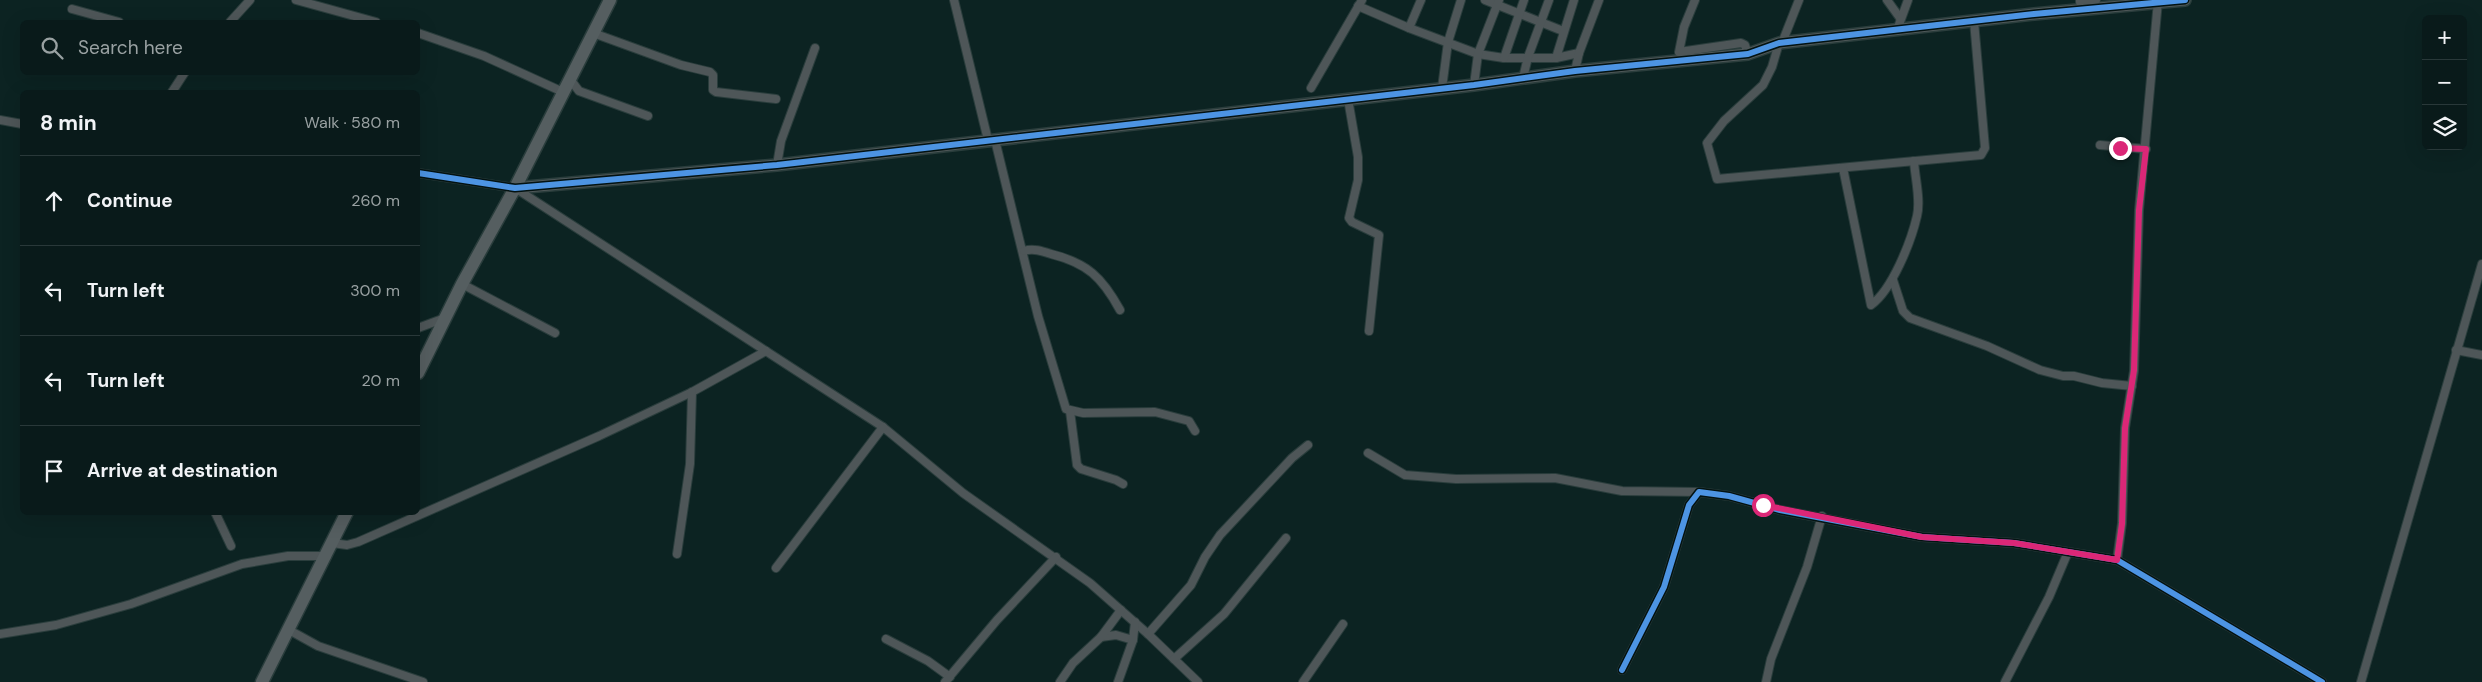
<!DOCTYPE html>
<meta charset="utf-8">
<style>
:root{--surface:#091a1a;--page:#172727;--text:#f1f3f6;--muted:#99a1a2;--line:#293839}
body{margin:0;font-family:"DM Sans",sans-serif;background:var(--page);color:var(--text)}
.controls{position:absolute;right:15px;top:15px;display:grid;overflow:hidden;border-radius:8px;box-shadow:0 5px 20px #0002}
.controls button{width:45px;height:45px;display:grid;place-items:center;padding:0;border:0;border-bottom:1px solid var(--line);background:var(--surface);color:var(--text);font:25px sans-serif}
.stop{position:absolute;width:15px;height:15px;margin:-11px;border:4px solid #db2777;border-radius:50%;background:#fff}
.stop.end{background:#db2777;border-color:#fff;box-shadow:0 1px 5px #0008}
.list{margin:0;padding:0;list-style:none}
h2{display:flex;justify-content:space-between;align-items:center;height:65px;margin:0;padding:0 20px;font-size:21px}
h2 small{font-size:16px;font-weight:400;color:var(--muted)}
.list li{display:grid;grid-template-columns:32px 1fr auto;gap:15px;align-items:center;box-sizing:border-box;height:90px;padding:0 20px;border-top:1px solid var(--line)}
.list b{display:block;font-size:19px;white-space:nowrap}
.list em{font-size:16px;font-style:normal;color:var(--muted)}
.icon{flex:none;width:28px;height:28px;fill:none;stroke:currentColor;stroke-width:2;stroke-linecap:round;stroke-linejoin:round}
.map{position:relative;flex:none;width:2482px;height:682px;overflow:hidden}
.search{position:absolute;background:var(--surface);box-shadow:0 5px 20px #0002;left:20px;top:20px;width:400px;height:55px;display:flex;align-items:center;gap:12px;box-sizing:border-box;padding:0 18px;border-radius:8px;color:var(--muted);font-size:19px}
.panel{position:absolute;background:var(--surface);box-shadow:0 5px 20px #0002;left:20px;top:90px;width:400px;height:425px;border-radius:8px}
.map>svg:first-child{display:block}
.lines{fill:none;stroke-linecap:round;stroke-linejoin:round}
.street-casing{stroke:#2a3d3c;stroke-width:10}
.secondary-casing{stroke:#2a3d3c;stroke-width:14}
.primary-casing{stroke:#2a3d3c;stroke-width:15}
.street{stroke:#4e5658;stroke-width:8}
.secondary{stroke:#4f5859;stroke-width:11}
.primary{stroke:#555e60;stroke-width:12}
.cycleway-casing{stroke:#031211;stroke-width:9}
.cycleway{stroke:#4d94e3;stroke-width:6}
.route{stroke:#db2777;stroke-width:6}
</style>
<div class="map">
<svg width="2482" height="682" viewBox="0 0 2482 682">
<rect width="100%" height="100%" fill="#0c2322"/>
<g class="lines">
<defs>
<g id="street">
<polyline points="296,0 376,22"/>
<polyline points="954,0 988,140"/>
<polyline points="1485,0 1563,31"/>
<polyline points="1695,0 1684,27 1679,52 1741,43 1745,45 1748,54"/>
<polyline points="1887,0 1900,18"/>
<polyline points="2080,0 2080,2 2096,0"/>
<polyline points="1358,6 1409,28 1478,54 1504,58 1556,58 1579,53"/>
<polyline points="72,9 119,22"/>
<polyline points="230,22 250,0"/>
<polyline points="1409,28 1421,0"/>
<polyline points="1897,30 1908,0"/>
<polyline points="418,33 484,56 563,92"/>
<polyline points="593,33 681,65 710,72 713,75 713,90 716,92 776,99"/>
<polyline points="1779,43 1772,67 1763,85 1724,121 1707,143 1717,179 1981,155 1985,148 1974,21"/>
<polyline points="1782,43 1799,0"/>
<polyline points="1504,58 1524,0"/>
<polyline points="1556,58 1574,0"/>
<polyline points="1575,71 1579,53 1599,0"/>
<polyline points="1523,78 1528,57 1549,0"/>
<polyline points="570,79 579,91 648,116"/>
<polyline points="1474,85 1478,54 1499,0"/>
<polyline points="1311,88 1362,0"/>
<polyline points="1442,88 1448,42 1461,0"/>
<polyline points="172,92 185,72"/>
<polyline points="1348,99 1358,157 1358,180 1349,218 1352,222 1379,235 1369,331"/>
<polyline points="0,120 22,124"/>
<polyline points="995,140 1038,316 1066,409 1083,413 1155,412 1189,421 1195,431"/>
<polyline points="2100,145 2146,149"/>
<polyline points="777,165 781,141 815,48"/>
<path d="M1843 168 1871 305C1892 290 1911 242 1917 216 1921 200 1915 178 1914 161"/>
<polyline points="418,173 515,188 883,427 963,493 1090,583 1148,634 1198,682"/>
<path d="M1024 251C1033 248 1042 251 1051 254 1087 263 1102 277 1120 310"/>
<polyline points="1893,280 1903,311 1910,318 1987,346 2040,370 2063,376 2074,376 2102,383 2132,386"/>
<polyline points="462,284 555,333"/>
<polyline points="418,328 445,318"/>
<polyline points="2456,350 2482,355"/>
<polyline points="1070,411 1077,465 1081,469 1116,480 1123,484"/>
<polyline points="1368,453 1405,475 1456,479 1555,478 1622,491 1699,492"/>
<polyline points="215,512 231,546"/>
<polyline points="332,543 347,545 358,542 599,436 692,392 766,351"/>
<polyline points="677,554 690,464 692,392"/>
<polyline points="2117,560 2122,523 2125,428 2134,371 2139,210 2158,1"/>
<polyline points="776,568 883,427"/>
<polyline points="289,630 318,646 423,682"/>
<polyline points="0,634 56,625 131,604 242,564 288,556 327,556"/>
<polyline points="1148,634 1191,585 1205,557 1220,535 1292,458 1308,445"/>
<polyline points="1101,637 1116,635 1133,640"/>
<polyline points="886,639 928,661 950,677"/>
<polyline points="1174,659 1224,614 1286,538"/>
<polyline points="1622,670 1664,587 1689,505 1699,492 1729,496 1780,510 1922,537 2014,543 2117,560 2322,682"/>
<polyline points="945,682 997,620 1056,557"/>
<polyline points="1060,682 1073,663 1101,637 1121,610"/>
<polyline points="1118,682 1133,640 1135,622"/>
<polyline points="1303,682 1343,624"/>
<polyline points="1766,682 1771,659 1807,567 1822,516"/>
<polyline points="2005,682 2049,597 2068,552"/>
<polyline points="2361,682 2482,264"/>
</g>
<polyline id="secondary" points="515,188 777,165 1474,85 1575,71 1748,54 1779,43 2034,14 2185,0"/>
<g id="primary">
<polyline points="418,373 462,284 515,188 610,0"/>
<polyline points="262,682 347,512"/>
</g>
</defs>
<!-- street casing -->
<use href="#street" class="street-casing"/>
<!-- secondary casing -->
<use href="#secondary" class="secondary-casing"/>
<!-- primary casing -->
<use href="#primary" class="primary-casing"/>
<!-- street -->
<use href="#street" class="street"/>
<!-- secondary -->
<use href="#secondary" class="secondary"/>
<!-- primary -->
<use href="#primary" class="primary"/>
<defs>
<g id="cycleway">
<polyline points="418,173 515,188 777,165 1474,85 1575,71 1748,54 1779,43 2034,14 2185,0"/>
<polyline points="1622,670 1664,587 1689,505 1699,492 1729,496 1780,510 1922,537 2014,543 2117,560 2322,682"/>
</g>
</defs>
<!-- cycleway casing -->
<use href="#cycleway" class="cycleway-casing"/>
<!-- cycleway -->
<use href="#cycleway" class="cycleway"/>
</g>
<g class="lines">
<!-- route -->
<polyline class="route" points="1763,505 1922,537 2014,543 2117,560 2122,524 2125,428 2134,370 2139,210 2146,149 2120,148"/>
</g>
</svg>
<div class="controls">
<button>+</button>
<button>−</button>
<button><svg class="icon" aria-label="layers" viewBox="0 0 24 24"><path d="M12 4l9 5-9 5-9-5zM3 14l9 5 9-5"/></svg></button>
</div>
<div class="stop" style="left:1763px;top:505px"></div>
<div class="stop end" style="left:2120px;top:148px"></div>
<div class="search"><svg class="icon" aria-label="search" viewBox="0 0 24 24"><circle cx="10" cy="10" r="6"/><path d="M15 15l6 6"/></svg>Search here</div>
<section class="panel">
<h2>8 min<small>Walk · 580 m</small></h2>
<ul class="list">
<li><svg class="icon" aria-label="ahead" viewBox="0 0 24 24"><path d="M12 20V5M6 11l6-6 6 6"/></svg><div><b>Continue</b></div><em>260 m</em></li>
<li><svg class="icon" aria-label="left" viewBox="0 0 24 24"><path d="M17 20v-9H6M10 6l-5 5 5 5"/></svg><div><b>Turn left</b></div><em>300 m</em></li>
<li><svg class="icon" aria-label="left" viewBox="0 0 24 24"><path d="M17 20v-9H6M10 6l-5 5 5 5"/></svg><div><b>Turn left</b></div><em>20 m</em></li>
<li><svg class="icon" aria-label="arrive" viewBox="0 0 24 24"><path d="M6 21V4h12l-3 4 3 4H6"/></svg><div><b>Arrive at destination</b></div></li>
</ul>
</section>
</div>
